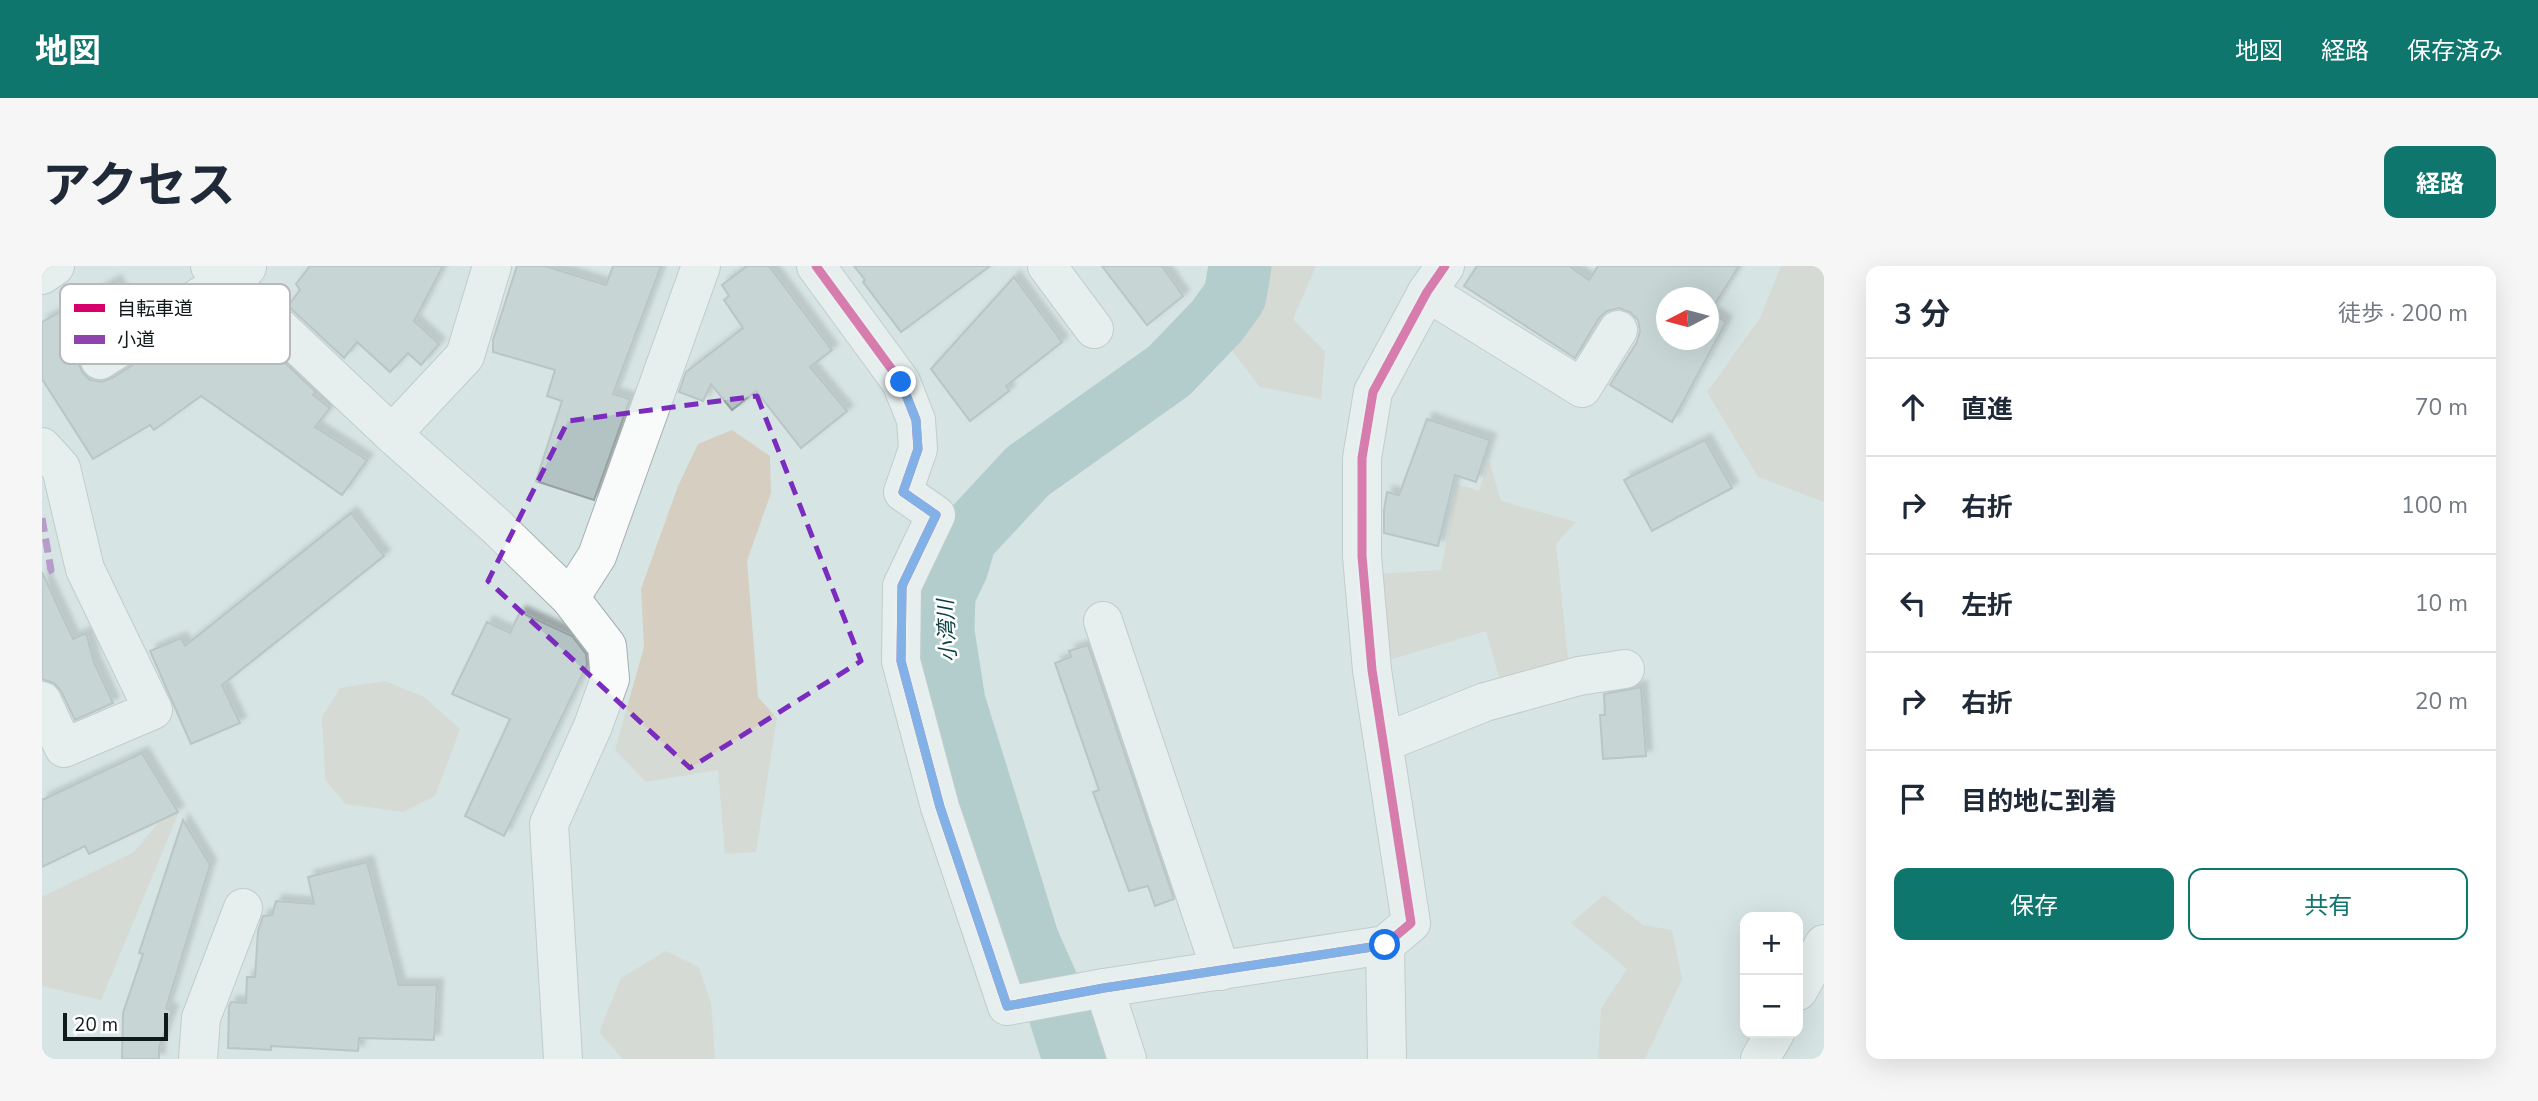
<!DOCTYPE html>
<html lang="ja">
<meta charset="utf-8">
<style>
:root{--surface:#fff;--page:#f6f6f7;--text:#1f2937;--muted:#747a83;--line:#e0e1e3;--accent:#0f766e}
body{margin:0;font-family:"Nunito Sans","Noto Sans JP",sans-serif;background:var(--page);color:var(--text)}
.controls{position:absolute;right:21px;bottom:21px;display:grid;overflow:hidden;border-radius:14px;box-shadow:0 7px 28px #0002}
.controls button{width:63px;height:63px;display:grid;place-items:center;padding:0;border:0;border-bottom:2px solid var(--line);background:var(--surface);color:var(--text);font:35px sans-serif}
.compass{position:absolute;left:1614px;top:21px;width:63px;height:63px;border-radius:50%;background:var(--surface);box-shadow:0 7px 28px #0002;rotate:264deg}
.scale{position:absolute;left:21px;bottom:18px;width:105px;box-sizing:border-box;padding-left:7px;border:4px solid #101a1a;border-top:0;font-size:19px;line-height:24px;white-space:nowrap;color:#101a1a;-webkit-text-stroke:5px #fff;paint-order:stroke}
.stop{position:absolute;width:21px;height:21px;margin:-16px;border:5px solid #1a73e8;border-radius:50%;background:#fff}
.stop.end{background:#1a73e8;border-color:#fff;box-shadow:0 2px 7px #0008}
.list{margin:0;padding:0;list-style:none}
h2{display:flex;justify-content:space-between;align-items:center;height:91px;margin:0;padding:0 28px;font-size:30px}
h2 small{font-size:23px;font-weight:400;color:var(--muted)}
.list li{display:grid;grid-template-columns:46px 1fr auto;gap:21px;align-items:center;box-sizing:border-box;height:98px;padding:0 28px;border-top:2px solid var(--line)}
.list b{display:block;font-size:26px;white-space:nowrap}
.list em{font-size:23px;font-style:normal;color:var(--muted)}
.actions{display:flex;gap:14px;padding:21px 28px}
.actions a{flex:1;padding:16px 0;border:2px solid var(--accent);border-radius:14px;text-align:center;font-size:24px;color:var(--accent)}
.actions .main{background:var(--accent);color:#fff}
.icon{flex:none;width:38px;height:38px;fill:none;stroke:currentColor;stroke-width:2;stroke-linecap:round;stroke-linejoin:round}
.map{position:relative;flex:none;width:1782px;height:793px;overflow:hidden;border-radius:14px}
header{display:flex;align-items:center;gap:42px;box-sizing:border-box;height:98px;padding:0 35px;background:var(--accent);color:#fff}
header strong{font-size:33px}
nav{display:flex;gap:38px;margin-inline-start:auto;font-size:24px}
.intro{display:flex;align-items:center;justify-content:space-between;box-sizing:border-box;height:168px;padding:0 42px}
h1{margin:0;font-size:49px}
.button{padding:18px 32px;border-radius:14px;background:var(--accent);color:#fff;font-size:24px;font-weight:700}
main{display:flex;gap:42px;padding:0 42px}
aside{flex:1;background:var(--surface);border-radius:14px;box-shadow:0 7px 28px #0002}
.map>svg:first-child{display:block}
.green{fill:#d6cfc1}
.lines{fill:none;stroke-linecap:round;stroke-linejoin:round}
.river{stroke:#88b2b2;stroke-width:63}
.building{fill:#b3c3c3;stroke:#97a1a1;stroke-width:2;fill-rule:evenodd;filter:url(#shadow)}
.minor-casing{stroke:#a6b0b0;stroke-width:40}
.minor{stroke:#f9fbfb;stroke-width:38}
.quiet{stroke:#8e44ad;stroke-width:7;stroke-dasharray:14 7;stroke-linecap:butt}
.cycleway-casing{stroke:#fff;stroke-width:13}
.cycleway{stroke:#d6006c;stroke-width:9}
.route{stroke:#1a73e8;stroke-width:9}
.marked{fill:none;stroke:#7b2cbf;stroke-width:5;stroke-dasharray:14 9;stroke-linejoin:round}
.labels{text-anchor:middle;stroke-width:5;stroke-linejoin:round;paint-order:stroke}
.water-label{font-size:21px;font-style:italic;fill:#0a3f40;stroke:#fff}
.key{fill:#fff;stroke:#b7baba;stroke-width:2}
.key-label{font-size:19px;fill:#101a1a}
</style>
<header>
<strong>地図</strong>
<nav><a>地図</a><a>経路</a><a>保存済み</a></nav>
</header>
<div class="intro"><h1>アクセス</h1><a class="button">経路</a></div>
<main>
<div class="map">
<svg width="1782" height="793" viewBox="0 0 1782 793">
<defs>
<filter id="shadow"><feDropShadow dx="6" dy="-6" stdDeviation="2" flood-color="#0004"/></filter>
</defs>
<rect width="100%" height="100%" fill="#d7e4e4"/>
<!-- green -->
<g class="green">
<polygon points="1220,0 1274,0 1251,53 1283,86 1279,133 1218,121 1184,77 1217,30"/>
<polygon points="1739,0 1782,0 1782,236 1716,211 1665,126 1718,52"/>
<polygon points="690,164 728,190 729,227 705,295 716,431 735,452 714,586 683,588 676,504 604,516 573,484 602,381 599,323 636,220 656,178"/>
<polygon points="1447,194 1459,235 1534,256 1514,278 1527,402 1459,418 1444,365 1347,394 1335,308 1399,304 1415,218 1437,225"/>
<polygon points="343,415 382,431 418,463 393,530 361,546 303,538 283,513 280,451 298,422"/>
<polygon points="137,546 59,734 0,720 0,631 92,586 122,550"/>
<polygon points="1562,629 1601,659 1630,664 1640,713 1603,793 1556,793 1559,742 1585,703 1529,657"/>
<polygon points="624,685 657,701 669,737 673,793 581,793 557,766 579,712"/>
</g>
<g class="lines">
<!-- river -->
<polyline class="river" points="1032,793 1017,745 986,675 912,436 901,366 902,328 915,301 923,273 946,248 986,205 1127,105 1175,55 1193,30 1198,0"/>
</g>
<!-- building -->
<g class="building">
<polygon points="268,0 401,0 372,55 397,78 379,99 366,87 348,106 315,76 302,92 246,40 258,24 254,18"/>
<polygon points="475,0 503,0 564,19 571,0 619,0 571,128 588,133 552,234 494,215 520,135 505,130 513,104 451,86 451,74"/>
<polygon points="705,0 727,0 790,84 768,101 805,145 759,182 714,125 690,144 669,118 661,135 637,126 644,106 701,62 682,34 687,30 680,19"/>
<polygon points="812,0 948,0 859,66 821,16 823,14"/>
<polygon points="1060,0 1120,0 1141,30 1105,59"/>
<path d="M1435 0H1527L1547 14 1556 0H1697L1668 46 1684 56 1630 156 1568 119 1595 76 1598 65 1596 54 1588 46 1577 42 1565 45 1557 52 1533 92 1422 20ZM1625 32H1667V74H1625Z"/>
<polygon points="972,11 1020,76 964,120 967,125 928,155 889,103"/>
<polygon points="73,15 91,47 46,76 39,83 36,96 40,106 48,114 60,116 70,112 116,83 122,90 158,57 180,43 209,89 220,75 274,126 271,129 288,142 273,161 325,194 300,229 159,130 112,164 108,159 51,193 0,113 0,56"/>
<polygon points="1385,153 1448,174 1434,216 1413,209 1396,280 1342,267 1342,244 1345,226 1357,229"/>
<polygon points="1663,174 1690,222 1610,265 1582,214"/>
<polygon points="309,247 342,290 180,419 198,457 149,478 108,385 139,372 143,380"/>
<polygon points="0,306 31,373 44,367 52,396 71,437 33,454 19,425 12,417 0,413"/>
<polygon points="478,346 530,370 544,388 545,399 462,570 423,550 468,453 410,428 445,356 468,367"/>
<polygon points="1046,379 1132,633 1113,640 1106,620 1087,625 1051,526 1057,524 1013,397 1029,391 1027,385"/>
<polygon points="1599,421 1604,490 1561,493 1558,449 1563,449 1562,428"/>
<polygon points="100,487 136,546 47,588 43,580 0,601 0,534"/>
<polygon points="141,554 168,599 124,742 130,745 117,781 117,793 80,793 81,747 101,688 97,687"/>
<polygon points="325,596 357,719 395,719 392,774 317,772 316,785 229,780 229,784 186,782 187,740 189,736 204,737 205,711 213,711 216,665 221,650 230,649 234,635 272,638 266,611"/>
</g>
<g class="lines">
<defs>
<g id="minor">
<polyline points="168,0 186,13 350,168 454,260 528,332 565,380 568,413 551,460 507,558 521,793"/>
<polyline points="774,0 859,116 874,154 876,183 861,226 894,249 860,320 859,395 898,541 965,740 1062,722 1343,679 1369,657 1330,404 1320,290 1320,192 1331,126 1385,26 1403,0"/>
<polyline points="1005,0 1052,63"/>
<polyline points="0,9 13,0"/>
<polyline points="1385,26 1540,122 1576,64"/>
<polyline points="58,94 205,1"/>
<polyline points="350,168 423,90 450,0"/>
<polyline points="0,181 19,202 43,303 111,444 22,482 0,435"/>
<polyline points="528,332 555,290 659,0"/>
<polyline points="1061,355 1179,705"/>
<polyline points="1341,477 1443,436 1537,410 1583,403"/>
<polyline points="1343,679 1345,793"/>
<polyline points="1062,722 1085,793"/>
<polyline points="1756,725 1782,678"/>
<polyline points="156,793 159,752 201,642"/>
<polyline points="1718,793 1733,767"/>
</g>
</defs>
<!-- minor casing -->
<use href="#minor" class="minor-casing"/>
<!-- minor -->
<use href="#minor" class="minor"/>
<!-- quiet -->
<polyline class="quiet" points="0,252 9,304 0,308"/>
<defs>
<polyline id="cycleway" points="774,0 859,116 874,154 876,183 861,226 894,249 860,320 859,395 898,541 965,740 1062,722 1343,679 1369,657 1330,404 1320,290 1320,192 1331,126 1385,26 1403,0"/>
</defs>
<!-- cycleway casing -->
<use href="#cycleway" class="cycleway-casing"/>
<!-- cycleway -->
<use href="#cycleway" class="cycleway"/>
</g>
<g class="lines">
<!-- route -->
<polyline class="route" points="859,116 874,154 876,183 861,226 894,249 860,320 859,395 898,541 965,740 1062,722 1343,679"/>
</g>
<!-- marked area -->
<path d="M0 0H1782V793H0ZM715 130 819 395 648 502 446 315 526 155Z" fill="#d7e4e4" fill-opacity=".55" fill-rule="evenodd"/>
<path class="marked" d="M715 130 819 395 648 502 446 315 526 155Z"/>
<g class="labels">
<!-- water labels -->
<g class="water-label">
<text transform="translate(905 365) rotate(-93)" y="7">小湾川</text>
</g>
</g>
<!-- legend -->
<rect x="18" y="18" width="230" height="80" rx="10" class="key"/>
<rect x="32" y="38" width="31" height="8" fill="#d6006c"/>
<rect x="32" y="69" width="31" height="9" fill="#8e44ad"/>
<g class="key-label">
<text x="75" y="49">自転車道</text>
<text x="75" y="80">小道</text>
</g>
</svg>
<div class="controls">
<button>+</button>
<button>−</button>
</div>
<svg class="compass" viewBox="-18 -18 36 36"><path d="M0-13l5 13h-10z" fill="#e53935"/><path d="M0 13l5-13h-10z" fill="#747a83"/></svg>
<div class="scale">20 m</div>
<div class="stop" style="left:1343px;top:679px"></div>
<div class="stop end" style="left:859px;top:116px"></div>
</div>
<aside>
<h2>3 分<small>徒歩 · 200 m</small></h2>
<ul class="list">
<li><svg class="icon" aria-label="ahead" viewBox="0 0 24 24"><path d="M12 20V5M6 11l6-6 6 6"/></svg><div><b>直進</b></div><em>70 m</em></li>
<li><svg class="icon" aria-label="right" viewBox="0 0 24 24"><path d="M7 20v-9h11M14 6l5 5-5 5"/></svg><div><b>右折</b></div><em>100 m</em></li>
<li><svg class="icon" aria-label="left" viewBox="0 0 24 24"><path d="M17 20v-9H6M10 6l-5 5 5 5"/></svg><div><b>左折</b></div><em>10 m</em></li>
<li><svg class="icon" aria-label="right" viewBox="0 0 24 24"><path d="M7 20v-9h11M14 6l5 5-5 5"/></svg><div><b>右折</b></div><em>20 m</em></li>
<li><svg class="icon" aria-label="arrive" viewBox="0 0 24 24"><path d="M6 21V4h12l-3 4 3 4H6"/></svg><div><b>目的地に到着</b></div></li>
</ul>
<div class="actions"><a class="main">保存</a><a>共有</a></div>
</aside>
</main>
